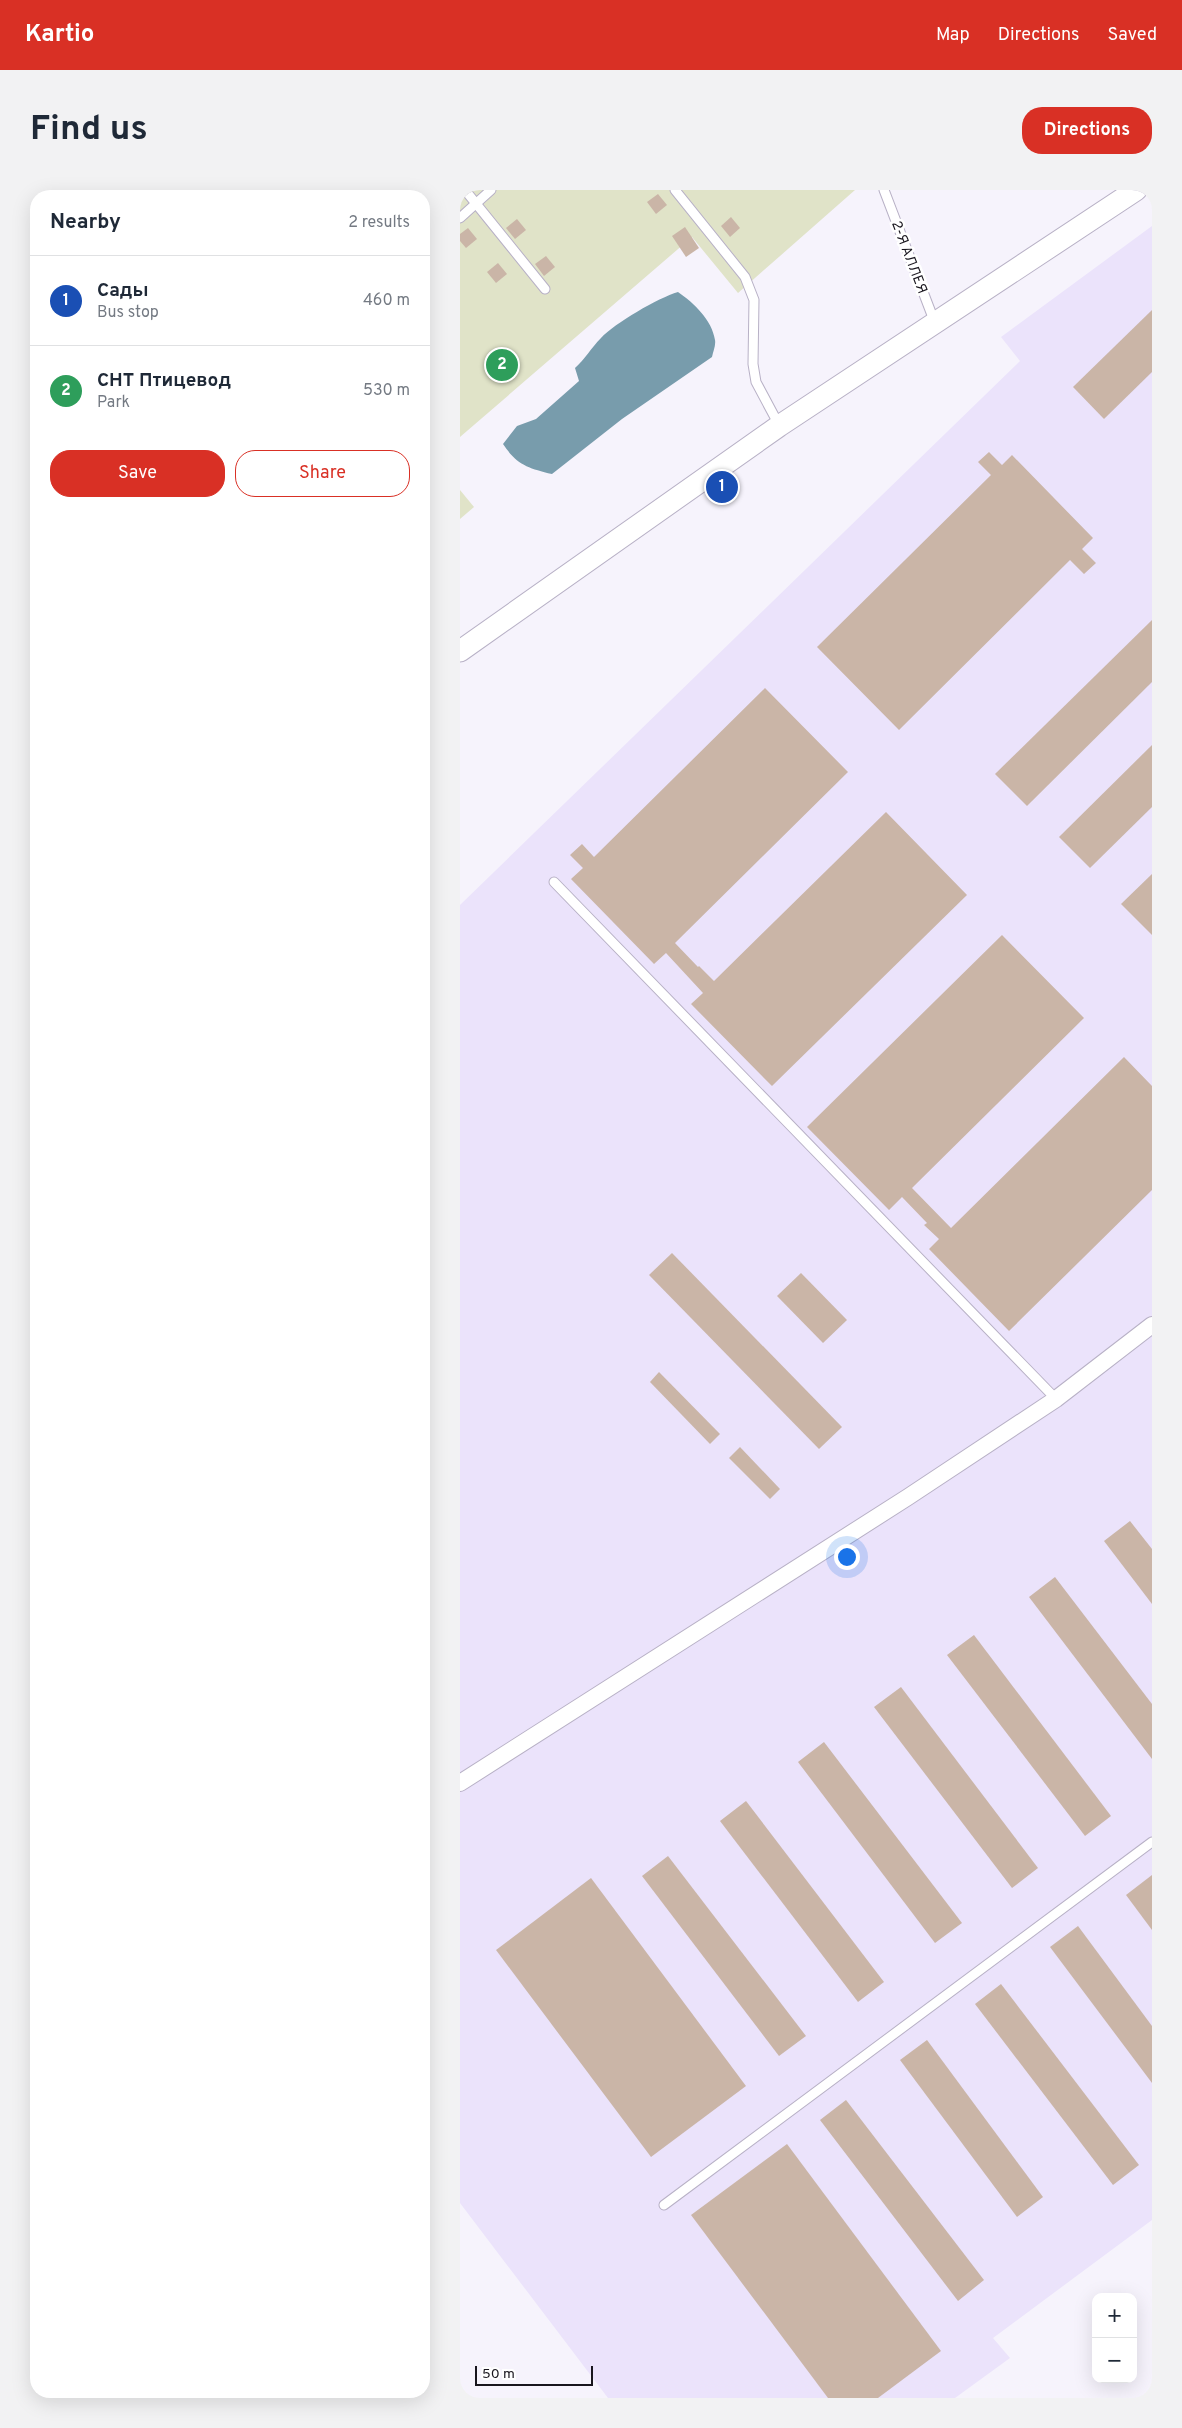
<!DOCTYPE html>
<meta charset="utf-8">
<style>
:root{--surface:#fff;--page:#f2f2f3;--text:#1f2937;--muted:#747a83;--line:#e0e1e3;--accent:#d93025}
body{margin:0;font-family:Overpass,sans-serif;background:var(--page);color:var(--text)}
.controls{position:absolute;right:15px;bottom:15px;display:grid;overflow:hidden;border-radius:10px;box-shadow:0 5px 20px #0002}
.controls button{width:45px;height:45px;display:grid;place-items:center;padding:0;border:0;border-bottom:1px solid var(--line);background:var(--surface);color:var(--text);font:25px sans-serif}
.scale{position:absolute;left:15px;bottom:12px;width:118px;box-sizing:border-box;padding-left:5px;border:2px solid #18151d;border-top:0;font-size:14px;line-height:18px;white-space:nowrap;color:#18151d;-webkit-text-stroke:4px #fff;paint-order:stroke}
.you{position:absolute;left:386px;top:1366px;width:18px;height:18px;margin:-12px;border:4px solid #fff;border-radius:50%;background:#1a73e8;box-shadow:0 0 0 8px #1a73e833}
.badge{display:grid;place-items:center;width:32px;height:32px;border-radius:50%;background:var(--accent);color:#fff;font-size:16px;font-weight:700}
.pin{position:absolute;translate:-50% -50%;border:2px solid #fff;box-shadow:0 1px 5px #0006}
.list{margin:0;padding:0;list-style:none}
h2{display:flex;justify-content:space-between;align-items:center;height:65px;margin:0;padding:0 20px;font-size:21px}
h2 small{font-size:16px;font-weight:400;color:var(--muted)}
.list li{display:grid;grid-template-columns:32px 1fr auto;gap:15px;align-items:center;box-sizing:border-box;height:90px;padding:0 20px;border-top:1px solid var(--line)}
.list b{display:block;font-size:19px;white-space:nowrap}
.list p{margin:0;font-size:16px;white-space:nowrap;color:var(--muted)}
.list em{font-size:16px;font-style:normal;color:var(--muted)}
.actions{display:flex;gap:10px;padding:15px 20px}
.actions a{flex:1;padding:11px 0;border:1px solid var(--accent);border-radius:20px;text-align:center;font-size:18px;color:var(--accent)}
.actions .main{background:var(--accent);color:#fff}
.map{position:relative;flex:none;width:692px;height:2208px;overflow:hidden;border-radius:20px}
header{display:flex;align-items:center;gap:30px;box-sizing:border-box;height:70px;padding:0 25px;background:var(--accent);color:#fff}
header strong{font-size:24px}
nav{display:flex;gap:28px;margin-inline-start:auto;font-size:18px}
.intro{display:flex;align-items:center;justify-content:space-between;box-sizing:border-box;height:120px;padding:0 30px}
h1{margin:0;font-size:35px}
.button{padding:12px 22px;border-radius:20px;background:var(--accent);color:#fff;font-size:18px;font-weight:700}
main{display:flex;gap:30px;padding:0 30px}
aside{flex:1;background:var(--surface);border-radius:20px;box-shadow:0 5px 20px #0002}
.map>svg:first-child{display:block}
.built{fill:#ebe3fb}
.green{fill:#e0e3c8}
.water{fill:#789cac}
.building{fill:#cab5a7}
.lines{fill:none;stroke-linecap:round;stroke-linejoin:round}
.service-casing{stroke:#b8b1c6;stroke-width:11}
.minor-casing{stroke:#b8b1c6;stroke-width:18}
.tertiary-casing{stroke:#b8b1c6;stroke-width:23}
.service{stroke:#fff;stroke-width:9}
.minor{stroke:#fff;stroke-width:16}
.tertiary{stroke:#fff;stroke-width:21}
.labels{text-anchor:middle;stroke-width:5;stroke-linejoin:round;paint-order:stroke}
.street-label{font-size:14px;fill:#18151d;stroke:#fff}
</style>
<header>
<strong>Kartio</strong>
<nav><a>Map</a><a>Directions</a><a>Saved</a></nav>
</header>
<div class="intro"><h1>Find us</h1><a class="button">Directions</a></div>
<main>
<aside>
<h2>Nearby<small>2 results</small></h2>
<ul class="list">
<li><span class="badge" style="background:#1a4fb4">1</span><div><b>Сады</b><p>Bus stop</p></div><em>460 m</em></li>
<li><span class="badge" style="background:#2e9e5b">2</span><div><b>СНТ Птицевод</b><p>Park</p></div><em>530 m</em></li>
</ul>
<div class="actions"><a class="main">Save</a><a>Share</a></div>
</aside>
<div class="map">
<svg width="692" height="2208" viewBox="0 0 692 2208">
<rect width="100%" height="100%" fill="#f6f3fc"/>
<!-- built -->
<polygon class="built" points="692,36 692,2030 533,2148 550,2168 495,2208 148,2208 0,2013 0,715 560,171 541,147"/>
<!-- green -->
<g class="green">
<polygon points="0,0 395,0 278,103 232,47 0,247"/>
<polygon points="0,300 14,317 0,329"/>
</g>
<!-- water -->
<path class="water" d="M218 102C234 113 252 130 255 150 256 155 253 162 252 167L162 229 92 284C68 278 57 275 43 254L57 236 76 229 119 191 115 178C125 169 131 158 141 148 155 133 198 108 218 102Z"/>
<!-- building -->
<g class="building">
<polygon points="198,4 207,15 196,24 187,12"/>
<polygon points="271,27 280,38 270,47 261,36"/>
<polygon points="57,29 66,40 55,49 46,38"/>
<polygon points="225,37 239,58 226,67 212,46"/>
<polygon points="8,38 17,49 6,58 0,51 0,44"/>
<polygon points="86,66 95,77 84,86 75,74"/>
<polygon points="38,73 47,84 36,93 27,82"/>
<polygon points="692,120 692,182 644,229 613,197"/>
<polygon points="529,262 542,275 552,265 633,348 622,359 636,373 624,384 610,370 439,540 357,457 531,285 518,272"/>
<polygon points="692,430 692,492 567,616 535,584"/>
<polygon points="305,498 388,582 215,753 238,777 239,776 254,791 426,622 507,705 312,896 231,814 243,803 206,763 194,774 111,689 123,678 110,665 122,654 134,667"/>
<polygon points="692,555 692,617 630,678 599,647"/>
<polygon points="692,684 692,745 661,714"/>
<polygon points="542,745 624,828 452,998 491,1038 664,867 692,896 692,1000 549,1141 469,1059 479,1049 464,1035 467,1033 442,1007 429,1020 347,937"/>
<polygon points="212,1063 382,1237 359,1259 189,1085"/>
<polygon points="341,1083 387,1130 363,1153 317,1106"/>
<polygon points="199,1182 260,1244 250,1254 190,1192"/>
<polygon points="280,1257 320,1299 310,1309 269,1268"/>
<polygon points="670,1331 692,1359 692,1414 644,1351"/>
<polygon points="595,1387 692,1514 692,1569 569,1407"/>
<polygon points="514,1445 651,1626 625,1646 487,1465"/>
<polygon points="441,1497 578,1678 552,1698 414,1517"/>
<polygon points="364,1552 502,1733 475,1753 338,1572"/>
<polygon points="286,1611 424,1792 398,1812 260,1631"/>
<polygon points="208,1666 346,1846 319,1866 182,1686"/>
<polygon points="692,1685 692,1740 666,1705"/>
<polygon points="131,1688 286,1896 191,1967 36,1760"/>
<polygon points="618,1736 692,1836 692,1893 590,1757"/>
<polygon points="541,1794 679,1975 653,1995 515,1814"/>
<polygon points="467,1850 583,2007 557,2027 440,1870"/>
<polygon points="386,1910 524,2090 498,2111 360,1930"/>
<polygon points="327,1954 481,2161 418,2208 368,2208 231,2025"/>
</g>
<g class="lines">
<defs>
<g id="service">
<polyline points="5,0 85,99"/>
<polyline points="215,0 285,87 294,110 293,174 296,192 319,235"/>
<polyline points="424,0 475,133"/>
<polyline points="0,28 31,0"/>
<polyline points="94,692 596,1209"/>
<polyline points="204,2015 692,1652"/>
</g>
<polyline id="minor" points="0,1593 448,1307 596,1209 692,1135"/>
<polyline id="tertiary" points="0,461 319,236 676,0"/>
</defs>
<!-- service casing -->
<use href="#service" class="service-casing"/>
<!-- minor casing -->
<use href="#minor" class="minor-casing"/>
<!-- tertiary casing -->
<use href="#tertiary" class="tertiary-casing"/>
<!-- service -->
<use href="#service" class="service"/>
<!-- minor -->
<use href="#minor" class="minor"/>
<!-- tertiary -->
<use href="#tertiary" class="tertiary"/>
</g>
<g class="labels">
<!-- street labels -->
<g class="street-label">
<text transform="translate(450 67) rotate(69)" y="5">2-Я АЛЛЕЯ</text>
</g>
</g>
</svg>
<div class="controls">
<button>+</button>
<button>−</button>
</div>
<div class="scale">50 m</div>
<div class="you"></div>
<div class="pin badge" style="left:262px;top:297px;background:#1a4fb4">1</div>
<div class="pin badge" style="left:42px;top:175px;background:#2e9e5b">2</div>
</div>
</main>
